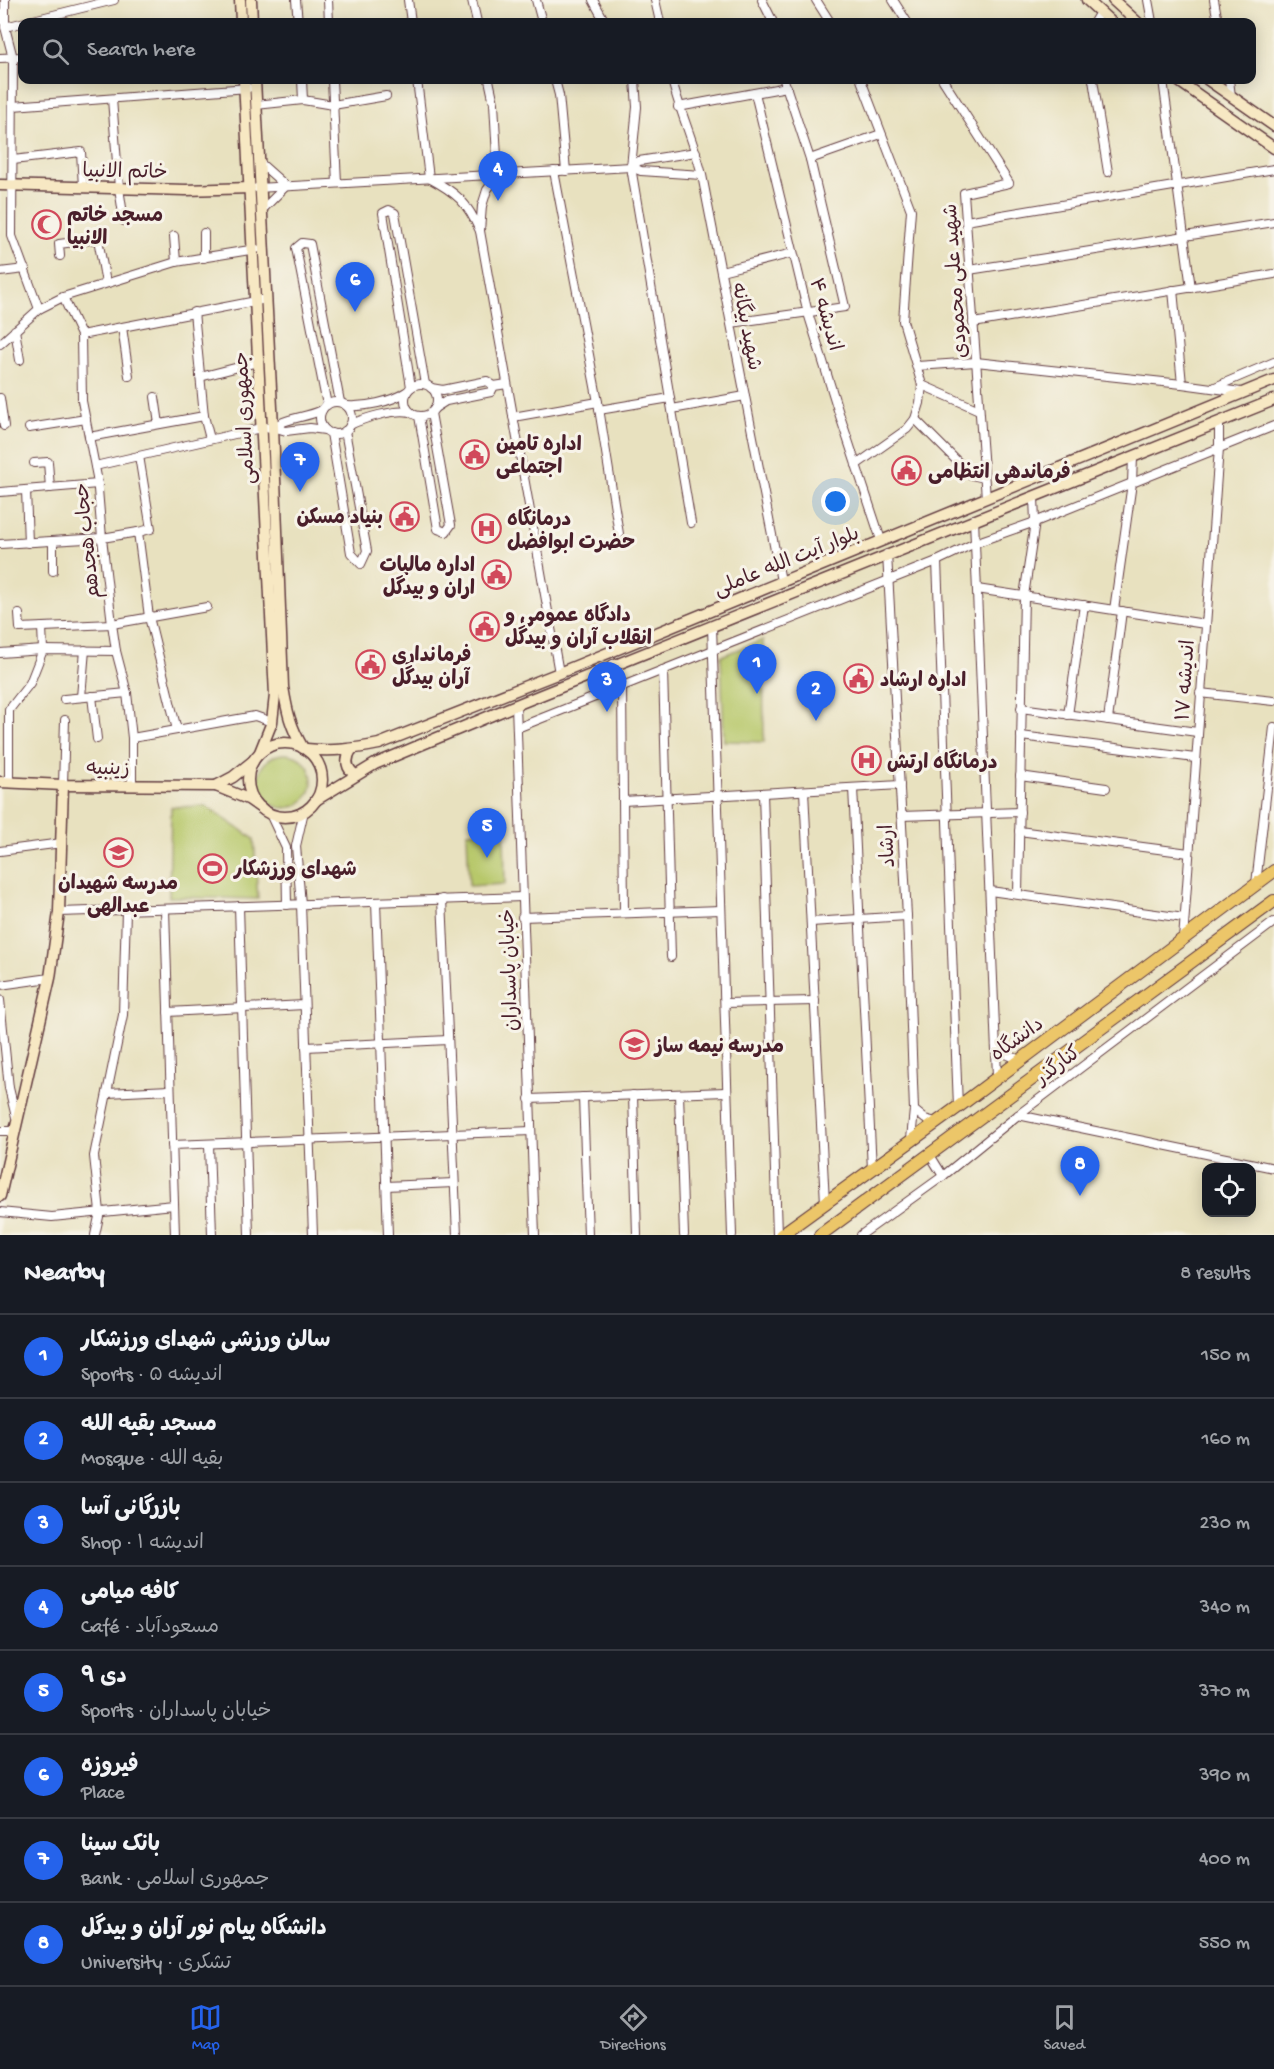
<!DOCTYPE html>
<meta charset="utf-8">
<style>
:root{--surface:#171b24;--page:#20242c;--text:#f1f3f6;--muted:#9ea1a6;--line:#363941;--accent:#2563eb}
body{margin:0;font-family:"Gochi Hand","Playpen Sans Arabic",sans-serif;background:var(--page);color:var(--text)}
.controls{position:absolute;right:18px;bottom:18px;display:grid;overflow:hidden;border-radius:12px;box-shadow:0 3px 15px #0003}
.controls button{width:54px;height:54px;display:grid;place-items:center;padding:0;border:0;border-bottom:2px solid var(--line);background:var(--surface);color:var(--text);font:30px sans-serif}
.you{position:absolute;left:836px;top:502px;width:21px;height:21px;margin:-15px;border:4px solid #fff;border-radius:50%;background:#1a73e8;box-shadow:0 0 0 9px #1a73e833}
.badge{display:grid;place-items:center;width:39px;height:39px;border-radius:50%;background:var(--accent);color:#fff;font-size:20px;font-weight:700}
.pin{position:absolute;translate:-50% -50px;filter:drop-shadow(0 2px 3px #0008)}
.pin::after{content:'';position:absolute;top:32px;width:21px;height:18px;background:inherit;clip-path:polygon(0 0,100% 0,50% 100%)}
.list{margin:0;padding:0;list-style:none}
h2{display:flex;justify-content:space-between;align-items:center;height:78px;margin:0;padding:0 24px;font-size:26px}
h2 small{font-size:20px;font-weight:400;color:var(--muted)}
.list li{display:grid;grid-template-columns:39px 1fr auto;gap:18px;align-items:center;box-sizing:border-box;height:84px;padding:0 24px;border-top:2px solid var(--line)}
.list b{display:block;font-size:22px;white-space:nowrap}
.list p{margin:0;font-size:20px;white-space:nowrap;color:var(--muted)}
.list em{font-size:20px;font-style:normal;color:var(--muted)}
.icon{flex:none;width:33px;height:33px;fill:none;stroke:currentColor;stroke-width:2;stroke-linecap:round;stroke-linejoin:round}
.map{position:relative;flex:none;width:1274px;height:1235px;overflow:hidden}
.search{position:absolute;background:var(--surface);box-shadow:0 3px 15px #0003;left:18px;right:18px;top:18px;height:66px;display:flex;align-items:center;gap:15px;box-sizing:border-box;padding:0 21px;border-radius:12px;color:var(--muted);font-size:22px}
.sheet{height:750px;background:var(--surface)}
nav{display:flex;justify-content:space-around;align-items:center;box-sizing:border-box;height:84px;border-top:2px solid var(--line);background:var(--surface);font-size:16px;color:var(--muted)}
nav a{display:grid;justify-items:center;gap:3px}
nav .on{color:var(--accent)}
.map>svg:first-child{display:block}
.green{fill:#b7c86b;stroke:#80744b;stroke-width:1.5}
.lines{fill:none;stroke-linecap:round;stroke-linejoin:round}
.street-casing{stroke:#623c41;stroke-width:10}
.secondary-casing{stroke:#623c41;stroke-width:13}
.primary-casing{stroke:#623c41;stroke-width:14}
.street{stroke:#fff;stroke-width:8}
.secondary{stroke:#f7e8c3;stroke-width:10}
.primary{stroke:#ecc669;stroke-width:12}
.labels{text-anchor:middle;stroke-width:6;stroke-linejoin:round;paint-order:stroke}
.street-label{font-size:20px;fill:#4a1f2b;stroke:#f7f3e8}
.poi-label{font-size:20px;font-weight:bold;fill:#4a1f2b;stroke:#f7f3e8;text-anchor:start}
</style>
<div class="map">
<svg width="1274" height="1235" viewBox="0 0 1274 1235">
<rect width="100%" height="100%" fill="#f7f3e8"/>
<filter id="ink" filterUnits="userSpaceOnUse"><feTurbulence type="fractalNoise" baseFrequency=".0167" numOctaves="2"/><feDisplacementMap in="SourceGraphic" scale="12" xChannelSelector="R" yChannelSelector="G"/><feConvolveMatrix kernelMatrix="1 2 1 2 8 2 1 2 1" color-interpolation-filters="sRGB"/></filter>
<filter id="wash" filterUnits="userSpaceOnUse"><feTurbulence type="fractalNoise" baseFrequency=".008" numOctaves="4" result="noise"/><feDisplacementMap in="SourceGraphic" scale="24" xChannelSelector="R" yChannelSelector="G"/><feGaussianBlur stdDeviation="1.35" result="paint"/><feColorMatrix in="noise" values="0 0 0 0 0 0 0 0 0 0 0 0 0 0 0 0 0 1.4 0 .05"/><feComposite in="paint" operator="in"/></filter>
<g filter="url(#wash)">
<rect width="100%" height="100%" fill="#e8e1bf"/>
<!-- green -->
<g class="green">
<polygon points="763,640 764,742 724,741 721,656"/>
<circle cx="285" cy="781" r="27"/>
<polygon points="206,806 254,839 258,899 169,897 171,807"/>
<polygon points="504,830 505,884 469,886 467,832"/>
</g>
</g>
<g filter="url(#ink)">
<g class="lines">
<defs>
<g id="street">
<polyline points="5,0 5,27 13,58 12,236 39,309"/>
<polyline points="296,0 298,22"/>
<polyline points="328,0 329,22"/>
<polyline points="408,0 411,22"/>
<polyline points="472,0 477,22"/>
<polyline points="536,0 542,22"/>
<polyline points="593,0 605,22"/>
<polyline points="655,0 660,22"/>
<polyline points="762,0 772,20 770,22"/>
<polyline points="816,0 830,22"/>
<polyline points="893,0 907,22"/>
<polyline points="1148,0 1152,22"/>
<polyline points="1214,0 1218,22"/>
<polyline points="1094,22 1100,12"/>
<polyline points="5,27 114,0"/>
<polyline points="0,58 22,57"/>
<polyline points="302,80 303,100"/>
<polyline points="332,80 337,183"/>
<path d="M417 80 429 178C457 193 467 202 480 231L482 206 487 190 498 175 494 103 489 80"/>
<polyline points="555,80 559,95 566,171"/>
<polyline points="635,80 637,107 631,167 691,523"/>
<path d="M672 80C680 112 694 142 702 175L781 581"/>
<polyline points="943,80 1009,183 964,193 986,498"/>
<polyline points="1093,80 1108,172"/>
<polyline points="1163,80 1191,288"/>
<polyline points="1229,80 1231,96"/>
<polyline points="755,93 808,313 838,410 881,540"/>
<polyline points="112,99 119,188 124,221"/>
<polyline points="256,105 303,100 333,105 386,96"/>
<polyline points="13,106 248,88"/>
<polyline points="678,107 787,87"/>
<polyline points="810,159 881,134"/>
<polyline points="13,160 81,152 83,187"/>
<polyline points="259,162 286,186 262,210"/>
<polyline points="631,167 639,161 696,152"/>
<polyline points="554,171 598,402 619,534"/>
<polyline points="257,188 631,167 641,171 702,175"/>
<polyline points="966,221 1274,169"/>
<polyline points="480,231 559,673"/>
<polyline points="204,233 204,258"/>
<polyline points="174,236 176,262"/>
<polyline points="60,256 59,244 98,239 106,283"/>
<polyline points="969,270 1274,222"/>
<polyline points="721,271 793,253"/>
<polyline points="0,272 25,269"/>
<polyline points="1173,290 1182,384"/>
<polyline points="63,297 81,335 82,401 97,477 102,538 112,624 116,651 127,693 132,738 132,786"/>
<polyline points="194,312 204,416 210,439"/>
<polyline points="731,323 845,307 810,159 784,80"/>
<polyline points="973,323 1274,274"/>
<polyline points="122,327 129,376"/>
<polyline points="15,330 20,360"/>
<polyline points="81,335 266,299"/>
<polyline points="0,344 39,309 63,297 176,262 256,249"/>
<polyline points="917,366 976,362 1182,384 1241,392"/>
<polyline points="200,377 258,362"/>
<circle cx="421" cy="400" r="16"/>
<polyline points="922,385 979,410"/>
<polyline points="411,387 383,213 389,210 395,213 425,384"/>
<polyline points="1215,387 1274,362"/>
<polyline points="431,388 443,390 487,381 494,386"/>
<polyline points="155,397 159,424"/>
<polyline points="0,398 4,426"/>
<circle cx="336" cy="418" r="16"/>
<polyline points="327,405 296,248 302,243 310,244 340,402"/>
<path d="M347 406C365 407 391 402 406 392"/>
<polyline points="435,408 446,401 491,392 494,386 507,384"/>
<polyline points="672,409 745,396"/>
<polyline points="599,410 670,398"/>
<polyline points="419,416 438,529 446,532 451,525 431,413"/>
<polyline points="513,417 598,402"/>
<polyline points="915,419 971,475 984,478"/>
<path d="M350 425C364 418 395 409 410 412"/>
<path d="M273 427C288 417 306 418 322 410"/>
<polyline points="29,428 86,419"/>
<polyline points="331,433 351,553 361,564 367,551 345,431"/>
<polyline points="89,437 204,416"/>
<polyline points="139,456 151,529 138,532 149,617 177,730"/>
<polyline points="34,463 48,462 50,488"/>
<polyline points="856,465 907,429 915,419 920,403 922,385 903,321 911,210 861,80"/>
<polyline points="95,466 261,428 273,427 286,431 310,428 325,430"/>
<polyline points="26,490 28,543"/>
<polyline points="0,492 98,484"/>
<polyline points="974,519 997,1076"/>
<polyline points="0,544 102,538 138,532"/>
<polyline points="887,554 907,916 914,1110 911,1139"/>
<polyline points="937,561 958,1107"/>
<polyline points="53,571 53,541"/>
<polyline points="977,589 1205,624"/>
<polyline points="1114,610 1132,483 1133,457"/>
<polyline points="19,614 20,628 112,624 207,607"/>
<polyline points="712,626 732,1235"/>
<polyline points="0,653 43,650 116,651"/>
<polyline points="613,664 622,686 624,913"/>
<polyline points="663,670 671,957"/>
<polyline points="1200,693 1274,701"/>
<polyline points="92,696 97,739"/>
<polyline points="81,697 85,650"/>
<polyline points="64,699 127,693"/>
<polyline points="516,705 535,1235"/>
<polyline points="1021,708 1197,732"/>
<polyline points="1068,715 1084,605"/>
<polyline points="1108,720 1122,611"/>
<polyline points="517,728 937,561 975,543 1035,522 1274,426"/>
<polyline points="1021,736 1195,758"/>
<polyline points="132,738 255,716 272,722"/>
<polyline points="1020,776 1106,788"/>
<polyline points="9,782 9,710 30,683 43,650 42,627"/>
<polyline points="63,785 65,720"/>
<polyline points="853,788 872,1169"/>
<polyline points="804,791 825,1203"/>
<polyline points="763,793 777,1235"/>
<polyline points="623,801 900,785"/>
<polyline points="304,811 296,846 301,904 313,1235"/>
<polyline points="270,814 286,848 287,905"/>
<polyline points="901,816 1020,812"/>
<polyline points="1019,831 1189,853"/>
<polyline points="0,851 62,843"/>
<polyline points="1256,884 1274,727"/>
<polyline points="990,891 1184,918"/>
<polyline points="1018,894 1024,596 1035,522 1034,497"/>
<polyline points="442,899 457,1235"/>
<polyline points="376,902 388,1235"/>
<polyline points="239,906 249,1235"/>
<polyline points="165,909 175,1235"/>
<polyline points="59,912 522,897"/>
<polyline points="522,917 721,910"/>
<polyline points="811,922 907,916"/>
<polyline points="1183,940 1219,448 1219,422"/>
<polyline points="0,985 50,978"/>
<polyline points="0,1000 9,1088 16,1117"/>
<polyline points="725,1003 815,1001"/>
<polyline points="168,1012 304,1005"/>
<polyline points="996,1045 1008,1055 1020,1060"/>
<polyline points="306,1047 448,1040"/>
<polyline points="107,1093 170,1090"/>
<polyline points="679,1094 684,1235"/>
<polyline points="633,1095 637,1235"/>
<polyline points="583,1097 588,1235"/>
<polyline points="529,1099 726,1092"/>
<polyline points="914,1110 925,1119 936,1122"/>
<polyline points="1018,1115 1274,1168"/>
<polyline points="0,1131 15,1131"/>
<polyline points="209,1144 212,1235"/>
<polyline points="172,1145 531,1131"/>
<polyline points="930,1155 943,1176"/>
<polyline points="386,1186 454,1183"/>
<polyline points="0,1212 52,1217 174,1205"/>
<polyline points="95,1235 100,1212 94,1156 123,1015 126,910"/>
<polyline points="861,1235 943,1176 1018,1115 1274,922"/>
</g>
<g id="secondary">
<polyline points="240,0 241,22"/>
<polyline points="251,0 252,22"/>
<polyline points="1087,0 1111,22"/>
<polyline points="1113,0 1137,22"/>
<polyline points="244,80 275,695 272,722 260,752"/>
<path d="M255 80 273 427 283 687C287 711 290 726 303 748"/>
<polyline points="1177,80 1274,148"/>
<polyline points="1208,80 1274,126"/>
<polyline points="0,185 186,190 250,188"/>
<circle cx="285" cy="780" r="37"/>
<path d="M306 749C332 752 354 749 379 744L559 673 1274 380"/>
<path d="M351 750C345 760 346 769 356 775"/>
<polyline points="0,782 63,785 216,786 248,799 261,808"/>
<polyline points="216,786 233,777 253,761"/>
<polyline points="316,800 375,764 516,705 1274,400"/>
<polyline points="0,1196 50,978 59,912 63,785"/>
</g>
<g id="primary">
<polyline points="781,1235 958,1107 1274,871"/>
<polyline points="820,1235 1274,901"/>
</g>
</defs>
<!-- street casing -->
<use href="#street" class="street-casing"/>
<!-- secondary casing -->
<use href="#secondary" class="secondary-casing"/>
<!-- primary casing -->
<use href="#primary" class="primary-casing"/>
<!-- street -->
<use href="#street" class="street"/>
<!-- secondary -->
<use href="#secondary" class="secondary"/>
<!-- primary -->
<use href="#primary" class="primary"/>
</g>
</g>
<!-- icons -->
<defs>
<symbol id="mosque-ring" viewBox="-11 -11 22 22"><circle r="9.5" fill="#f7f3e8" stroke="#d1495b" stroke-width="1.5"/><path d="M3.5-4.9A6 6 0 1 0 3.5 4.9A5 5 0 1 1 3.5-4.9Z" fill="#d1495b"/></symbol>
<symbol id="civic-ring" viewBox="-11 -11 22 22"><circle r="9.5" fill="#f7f3e8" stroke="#d1495b" stroke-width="1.5"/><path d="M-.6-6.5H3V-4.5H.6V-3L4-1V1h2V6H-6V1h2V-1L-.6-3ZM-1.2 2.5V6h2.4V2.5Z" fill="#d1495b"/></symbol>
<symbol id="hospital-ring" viewBox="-11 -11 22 22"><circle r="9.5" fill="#f7f3e8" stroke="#d1495b" stroke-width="1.5"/><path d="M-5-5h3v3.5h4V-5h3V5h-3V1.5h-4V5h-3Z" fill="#d1495b"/></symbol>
<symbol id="school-ring" viewBox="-11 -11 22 22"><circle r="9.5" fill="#f7f3e8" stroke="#d1495b" stroke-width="1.5"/><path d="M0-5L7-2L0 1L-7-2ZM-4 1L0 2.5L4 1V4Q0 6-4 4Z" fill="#d1495b"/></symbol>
<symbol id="stadium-ring" viewBox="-11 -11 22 22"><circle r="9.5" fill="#f7f3e8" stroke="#d1495b" stroke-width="1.5"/><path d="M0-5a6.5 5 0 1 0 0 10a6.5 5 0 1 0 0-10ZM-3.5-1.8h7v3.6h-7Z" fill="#d1495b"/></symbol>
</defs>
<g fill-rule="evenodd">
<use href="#mosque-ring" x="30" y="208" width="33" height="33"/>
<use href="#civic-ring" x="458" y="438" width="33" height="33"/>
<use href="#civic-ring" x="890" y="454" width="33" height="33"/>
<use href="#civic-ring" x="388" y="500" width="33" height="33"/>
<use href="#hospital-ring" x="470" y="512" width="33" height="33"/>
<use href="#civic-ring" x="480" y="558" width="33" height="33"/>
<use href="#civic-ring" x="468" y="610" width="33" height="33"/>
<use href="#civic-ring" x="354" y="648" width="33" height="33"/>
<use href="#civic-ring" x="842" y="662" width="33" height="33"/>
<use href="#hospital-ring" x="850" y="744" width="33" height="33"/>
<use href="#school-ring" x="102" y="836" width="33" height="33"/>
<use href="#stadium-ring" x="196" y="852" width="33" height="33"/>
<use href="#school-ring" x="618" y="1028" width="33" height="33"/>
</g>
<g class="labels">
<!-- street labels -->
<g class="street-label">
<text transform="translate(125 170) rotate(1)" y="7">خاتم الانبیا</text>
<text transform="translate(954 281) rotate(-94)" y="7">شهید علی محمودی</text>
<text transform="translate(827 314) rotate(74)" y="7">اندیشه ۴</text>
<text transform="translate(748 326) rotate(79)" y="7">شهید بیگانه</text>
<text transform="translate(243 418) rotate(-93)" y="7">جمهوری اسلامی</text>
<text transform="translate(86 541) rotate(-96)" y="7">حجاب هجدهم</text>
<text transform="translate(786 560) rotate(-22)" y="7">بلوار آیت‌ الله عاملی</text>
<text transform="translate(1184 680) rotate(-86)" y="7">اندیشه ۱۷</text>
<text transform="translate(108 767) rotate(1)" y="7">زینبیه</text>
<text transform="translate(886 846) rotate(-93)" y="7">ارشاد</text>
<text transform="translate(508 970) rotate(-92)" y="7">خیابان پاسداران</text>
<text transform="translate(1016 1038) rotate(-36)" y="7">دانشگاه</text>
<text transform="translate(1057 1064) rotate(-37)" y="7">کنارگذر</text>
</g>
<!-- poi labels -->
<g class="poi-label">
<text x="67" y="221">مسجد خاتم<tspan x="67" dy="23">الانبیا</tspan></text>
<text x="496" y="450">اداره تامین<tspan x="496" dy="23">اجتماعی</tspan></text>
<text x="928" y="478">فرماندهی انتظامی</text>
<text x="383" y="523" text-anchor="end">بنیاد مسکن</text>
<text x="507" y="525">درمانگاه<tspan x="507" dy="23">حضرت ابوافضل</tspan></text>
<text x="475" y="571" text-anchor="end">اداره مالیات<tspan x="475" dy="23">اران و بیدگل</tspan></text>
<text x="505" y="621">دادگاه عمومی و<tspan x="505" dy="23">انقلاب آران و بیدگل</tspan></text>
<text x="392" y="661">فرمانداری<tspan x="392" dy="23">آران بیدگل</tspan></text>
<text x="880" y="686">اداره ارشاد</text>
<text x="887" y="768">درمانگاه ارتش</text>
<text x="234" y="875">شهدای ورزشکار</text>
<text x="118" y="889" text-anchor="middle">مدرسه شهیدان<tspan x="118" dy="23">عبدالهی</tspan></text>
<text x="655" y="1052">مدرسه نیمه ساز</text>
</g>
</g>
</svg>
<div class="controls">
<button><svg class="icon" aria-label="locate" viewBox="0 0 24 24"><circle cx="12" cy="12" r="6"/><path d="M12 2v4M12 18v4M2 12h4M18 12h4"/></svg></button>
</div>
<div class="you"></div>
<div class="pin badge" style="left:757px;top:694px">1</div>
<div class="pin badge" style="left:816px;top:721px">2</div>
<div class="pin badge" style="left:607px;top:712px">3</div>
<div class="pin badge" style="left:498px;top:201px">4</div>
<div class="pin badge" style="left:487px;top:858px">5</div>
<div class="pin badge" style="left:355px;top:312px">6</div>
<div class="pin badge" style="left:300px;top:492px">7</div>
<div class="pin badge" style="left:1080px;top:1196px">8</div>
<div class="search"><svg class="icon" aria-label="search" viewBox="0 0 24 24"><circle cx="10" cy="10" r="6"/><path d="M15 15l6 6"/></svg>Search here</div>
</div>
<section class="sheet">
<h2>Nearby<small>8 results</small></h2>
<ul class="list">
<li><span class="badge">1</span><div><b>سالن ورزشی شهدای ورزشکار</b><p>Sports · اندیشه ۵</p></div><em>150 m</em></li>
<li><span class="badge">2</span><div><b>مسجد بقیه الله</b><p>Mosque · بقیه الله</p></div><em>160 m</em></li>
<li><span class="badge">3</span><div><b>بازرگانی آسا</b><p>Shop · اندیشه ۱</p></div><em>230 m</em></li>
<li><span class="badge">4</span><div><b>کافه میامی</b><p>Café · مسعودآباد</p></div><em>340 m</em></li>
<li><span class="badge">5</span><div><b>۹ دی</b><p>Sports · خیابان پاسداران</p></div><em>370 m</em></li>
<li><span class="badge">6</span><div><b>فیروزه</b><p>Place</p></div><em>390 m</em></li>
<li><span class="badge">7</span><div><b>بانک سینا</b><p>Bank · جمهوری اسلامی</p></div><em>400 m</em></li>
<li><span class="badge">8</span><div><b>دانشگاه پیام نور آران و بیدگل</b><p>University · تشکری</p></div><em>550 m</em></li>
</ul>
</section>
<nav>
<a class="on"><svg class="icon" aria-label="map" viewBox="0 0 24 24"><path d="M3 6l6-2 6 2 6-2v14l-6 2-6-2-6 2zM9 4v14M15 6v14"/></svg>Map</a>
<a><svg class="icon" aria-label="directions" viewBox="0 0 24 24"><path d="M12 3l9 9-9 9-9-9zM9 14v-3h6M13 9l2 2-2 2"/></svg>Directions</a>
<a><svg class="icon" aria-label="saved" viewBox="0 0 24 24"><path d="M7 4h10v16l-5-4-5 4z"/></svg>Saved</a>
</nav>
